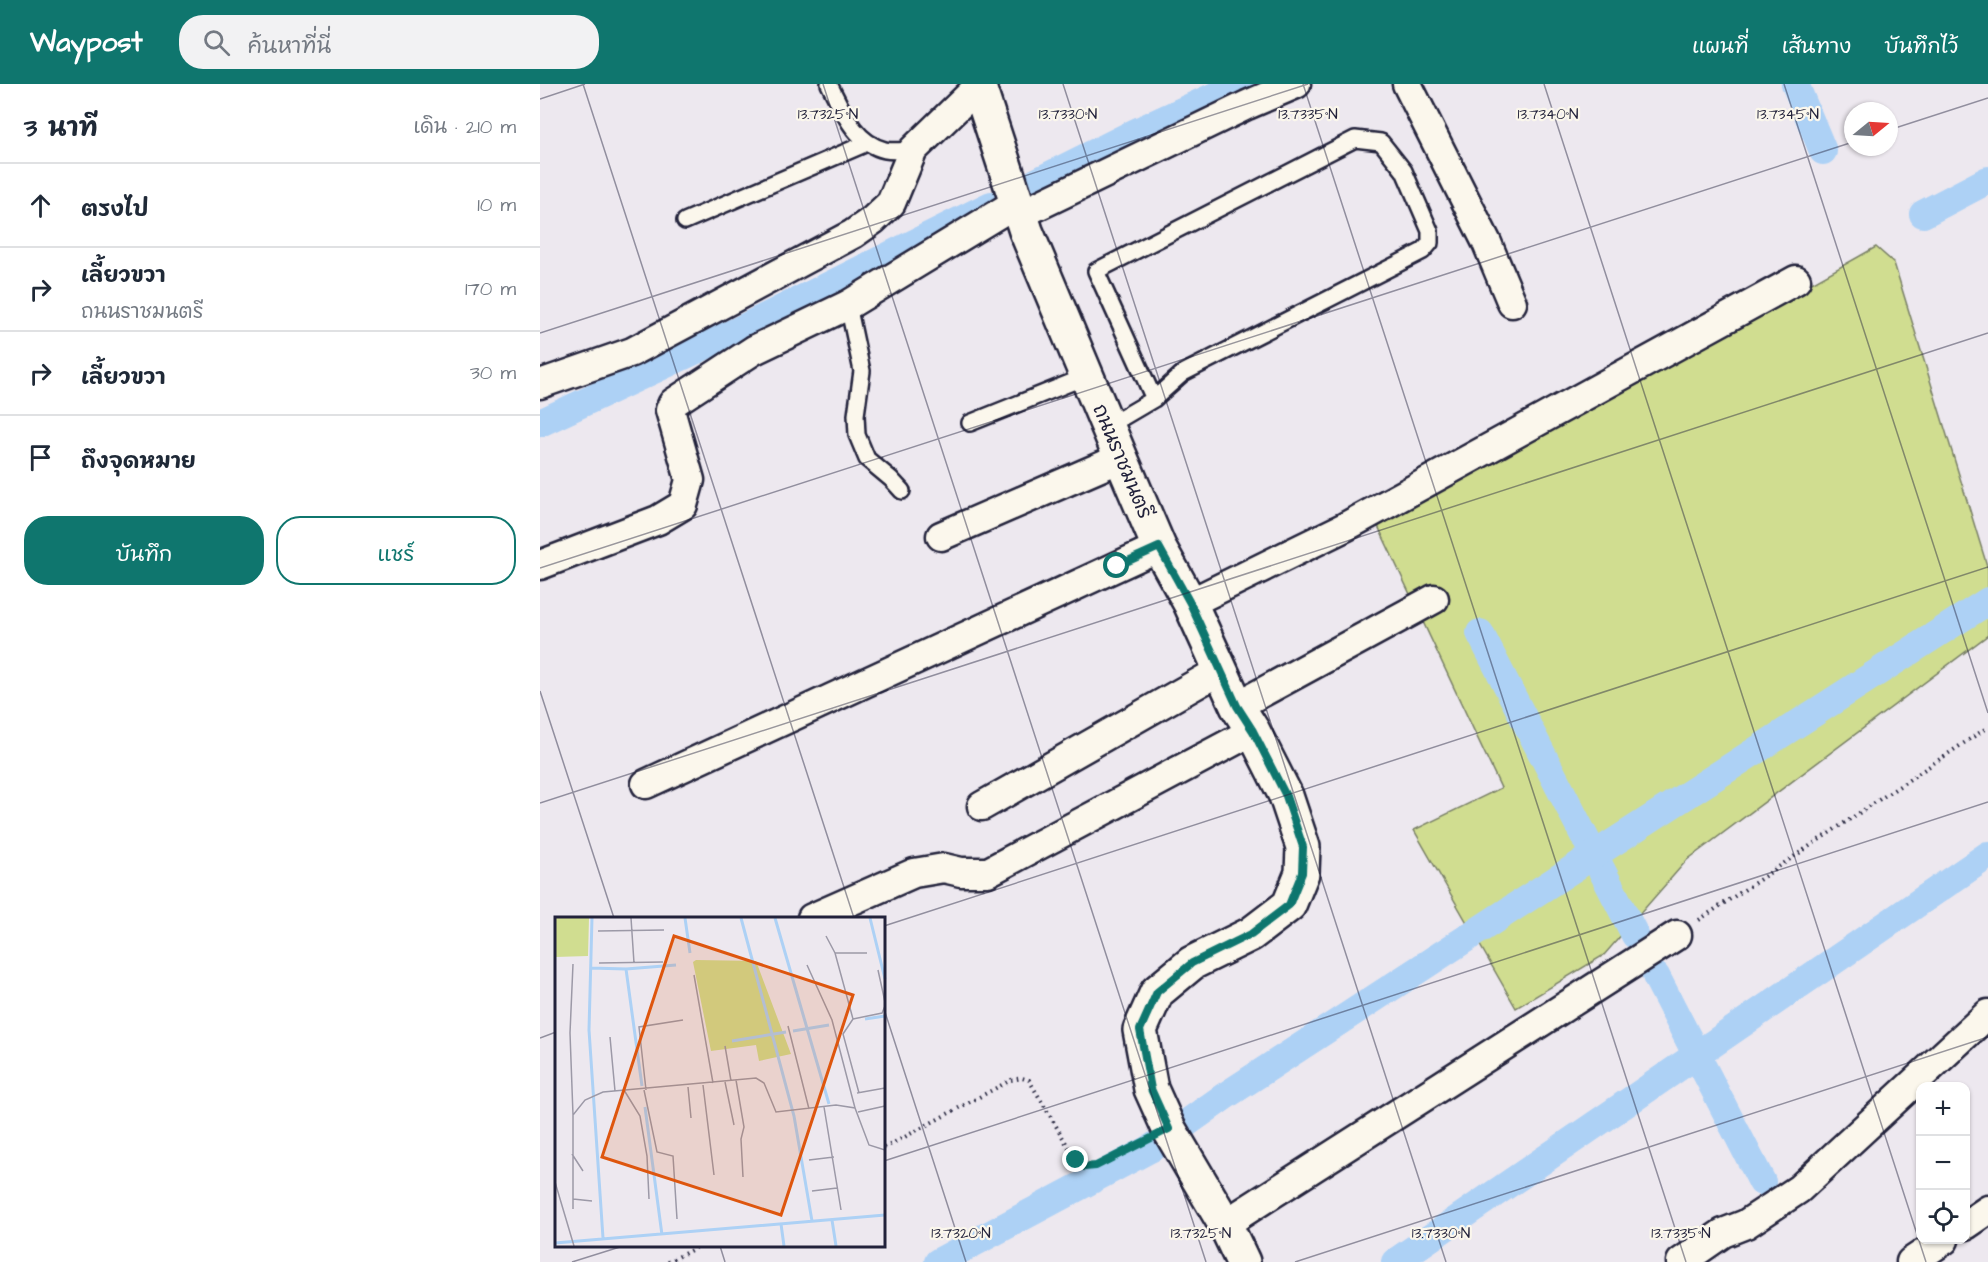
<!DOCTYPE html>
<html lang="th">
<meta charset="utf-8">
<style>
:root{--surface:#fff;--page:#f2f2f3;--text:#1f2937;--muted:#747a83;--line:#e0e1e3;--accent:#0f766e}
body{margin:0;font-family:"Architects Daughter","Playpen Sans Thai",sans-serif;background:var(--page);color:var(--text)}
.controls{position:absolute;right:18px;bottom:18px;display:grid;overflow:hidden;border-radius:12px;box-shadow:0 2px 4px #0004}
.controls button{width:54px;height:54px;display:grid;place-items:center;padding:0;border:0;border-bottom:2px solid var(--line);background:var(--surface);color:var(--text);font:30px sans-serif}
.compass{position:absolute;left:1304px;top:18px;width:54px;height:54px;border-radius:50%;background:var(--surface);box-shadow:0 2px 4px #0004;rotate:72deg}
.stop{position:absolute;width:18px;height:18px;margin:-14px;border:4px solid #0f766e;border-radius:50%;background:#fff}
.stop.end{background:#0f766e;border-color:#fff;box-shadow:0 2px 6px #0008}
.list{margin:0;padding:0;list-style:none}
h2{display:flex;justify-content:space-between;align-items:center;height:78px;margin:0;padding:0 24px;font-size:26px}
h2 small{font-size:20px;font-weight:400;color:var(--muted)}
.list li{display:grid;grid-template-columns:39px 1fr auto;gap:18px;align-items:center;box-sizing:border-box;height:84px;padding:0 24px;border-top:2px solid var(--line)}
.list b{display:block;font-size:22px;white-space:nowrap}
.list p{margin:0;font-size:20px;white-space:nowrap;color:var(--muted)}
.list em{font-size:20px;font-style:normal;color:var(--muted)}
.actions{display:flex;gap:12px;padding:18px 24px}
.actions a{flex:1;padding:14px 0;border:2px solid var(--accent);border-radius:24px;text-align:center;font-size:21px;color:var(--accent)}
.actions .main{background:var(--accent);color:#fff}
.icon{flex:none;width:33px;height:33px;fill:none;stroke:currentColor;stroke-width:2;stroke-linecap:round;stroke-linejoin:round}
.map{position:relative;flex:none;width:1448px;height:1178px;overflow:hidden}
header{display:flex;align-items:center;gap:36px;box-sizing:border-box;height:84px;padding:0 30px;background:var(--accent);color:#fff}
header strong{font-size:28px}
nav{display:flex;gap:33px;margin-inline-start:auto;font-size:21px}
.search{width:420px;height:54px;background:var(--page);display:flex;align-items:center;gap:15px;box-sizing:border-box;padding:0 21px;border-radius:24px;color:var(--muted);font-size:22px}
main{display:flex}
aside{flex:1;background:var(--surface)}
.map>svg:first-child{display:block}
.green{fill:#d0dd90;stroke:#798066;stroke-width:1.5}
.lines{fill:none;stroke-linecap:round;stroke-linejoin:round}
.canal{stroke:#add1f5;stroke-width:28}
.lane-casing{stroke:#22223b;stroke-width:20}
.street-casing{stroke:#22223b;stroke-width:33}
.secondary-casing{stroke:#22223b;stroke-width:38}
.path{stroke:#22223b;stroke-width:4;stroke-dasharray:1.5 4.5;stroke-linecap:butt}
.lane{stroke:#fbf7ec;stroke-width:15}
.street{stroke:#fbf7ec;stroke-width:28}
.secondary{stroke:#fbf7ec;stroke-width:33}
.route{stroke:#0f766e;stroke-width:8}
.ticks{fill:none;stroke:#22223b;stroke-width:1.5;stroke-opacity:0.45}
.labels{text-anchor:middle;stroke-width:4.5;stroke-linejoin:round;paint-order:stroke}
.street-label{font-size:20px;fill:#22223b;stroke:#fbf7ec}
.inset-river{fill:none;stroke:#add1f5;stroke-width:3}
.inset-road{fill:none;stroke:#9c99a7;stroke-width:1.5}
.view{fill:#de560e;fill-opacity:0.15;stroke:#de560e;stroke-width:3}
.inset-edge{fill:none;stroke:#22223b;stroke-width:3}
.ticks-label{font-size:15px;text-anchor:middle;fill:#22223b;stroke:#fbf7ec;stroke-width:4.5;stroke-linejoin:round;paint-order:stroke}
</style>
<header>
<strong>Waypost</strong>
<div class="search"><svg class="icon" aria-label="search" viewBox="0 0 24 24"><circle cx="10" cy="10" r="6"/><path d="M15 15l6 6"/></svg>ค้นหาที่นี่</div>
<nav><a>แผนที่</a><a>เส้นทาง</a><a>บันทึกไว้</a></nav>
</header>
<main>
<aside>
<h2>3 นาที<small>เดิน · 210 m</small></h2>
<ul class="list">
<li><svg class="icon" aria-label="ahead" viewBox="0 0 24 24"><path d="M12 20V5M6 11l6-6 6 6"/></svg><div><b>ตรงไป</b></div><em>10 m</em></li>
<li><svg class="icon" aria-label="right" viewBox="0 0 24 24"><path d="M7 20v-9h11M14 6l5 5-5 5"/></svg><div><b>เลี้ยวขวา</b><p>ถนนราชมนตรี</p></div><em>170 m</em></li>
<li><svg class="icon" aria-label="right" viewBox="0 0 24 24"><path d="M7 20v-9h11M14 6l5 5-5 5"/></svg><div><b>เลี้ยวขวา</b></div><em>30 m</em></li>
<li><svg class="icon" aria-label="arrive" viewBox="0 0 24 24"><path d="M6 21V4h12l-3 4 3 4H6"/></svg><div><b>ถึงจุดหมาย</b></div></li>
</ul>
<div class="actions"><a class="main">บันทึก</a><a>แชร์</a></div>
</aside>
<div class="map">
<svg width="1448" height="1178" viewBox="0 0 1448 1178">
<rect width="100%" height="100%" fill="#ede8ef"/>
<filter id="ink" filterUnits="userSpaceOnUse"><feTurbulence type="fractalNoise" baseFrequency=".0167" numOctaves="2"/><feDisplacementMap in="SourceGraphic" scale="12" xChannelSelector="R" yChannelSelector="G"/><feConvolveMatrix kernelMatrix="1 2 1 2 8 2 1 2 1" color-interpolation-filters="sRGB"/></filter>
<g filter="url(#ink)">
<!-- green -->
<polygon class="green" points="1336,163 1354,179 1448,485 1448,551 1147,776 1064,871 976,924 874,746 961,704 838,442"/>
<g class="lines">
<!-- canal -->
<g class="canal">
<polyline points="1255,0 1283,67"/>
<polyline points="496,98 594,49 701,0"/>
<polyline points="1383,130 1448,96"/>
<polyline points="0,339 197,247 451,121"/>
<polyline points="940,549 1095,851"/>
<polyline points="1116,892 1222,1098"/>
<polyline points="398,1178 610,1065 685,1012 1054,771 1448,517"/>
<polyline points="855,1178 1448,771"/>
</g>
<defs>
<g id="lane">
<path d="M289 0C302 25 314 59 345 66 354 68 364 66 373 66"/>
<polyline points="145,137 327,59"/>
<polyline points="308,221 322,287 316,331 317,351 327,375 351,395 362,407"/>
<polyline points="430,339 547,292"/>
<polyline points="568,342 614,315 643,289 883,167 890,159 890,147 864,87 841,58 815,55 556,187 614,315"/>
</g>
<g id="street">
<polyline points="867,0 947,159 972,219"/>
<polyline points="481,130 707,21 756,0"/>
<polyline points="0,300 92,268 313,150 333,136 351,119 373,66 439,2"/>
<polyline points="401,452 581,374"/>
<polyline points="0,481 118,436 143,421 150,396 130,326 133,319 214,266 308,221 476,119"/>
<polyline points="650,519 805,443 1256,196"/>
<polyline points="697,622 894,515"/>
<polyline points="106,700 619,463"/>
<polyline points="442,722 681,586"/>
<polyline points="272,834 374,789 404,784 421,788 448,788 713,647"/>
<polyline points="685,1140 1137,851"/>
<polyline points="1426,1141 1448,1126"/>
<polyline points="1141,1178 1183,1149 1206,1140 1259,1105 1448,930"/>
<polyline points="1371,1178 1404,1156"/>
</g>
<polyline id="secondary" points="438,0 486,147 581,374 619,463 650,519 697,622 713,647 746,712 763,763 762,789 749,821 711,850 652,879 617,908 600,946 611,1005 629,1045 685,1140 703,1178"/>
</defs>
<!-- lane casing -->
<use href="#lane" class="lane-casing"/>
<!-- street casing -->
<use href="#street" class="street-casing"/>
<!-- secondary casing -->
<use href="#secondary" class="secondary-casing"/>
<!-- path -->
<g class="path">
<polyline points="1159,836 1448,643"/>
<polyline points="344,1064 471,996 482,994 489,996 536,1076 545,1083 556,1082 602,1059"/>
<polyline points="128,1178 159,1162"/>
</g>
<!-- lane -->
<use href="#lane" class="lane"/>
<!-- street -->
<use href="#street" class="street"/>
<!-- secondary -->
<use href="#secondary" class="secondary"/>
</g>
</g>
<g class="lines" filter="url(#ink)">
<!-- route -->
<polyline class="route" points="536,1076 545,1083 556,1082 629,1045 611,1005 600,946 617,908 652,879 711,850 749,821 762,789 763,763 746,712 713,647 697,622 650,519 619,463 577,482"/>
</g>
<!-- ticks -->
<path class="ticks" d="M43 0 314 834M283 0 666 1178M523 0 906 1178M763 0 1146 1178M1004 0 1386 1178M1244 0 1448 629M0 15 45 0M1349 46 1448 14M0 249 768 0M0 484 1313 58M0 607 74 834M0 719 1448 249M344 842 1448 483M344 925 426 1178M0 954 16 948M344 1077 1448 718M180 1162 185 1178M32 1178 83 1162M755 1178 1448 953"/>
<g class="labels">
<!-- street labels -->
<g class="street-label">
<text transform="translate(583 377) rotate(67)" y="7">ถนนราชมนตรี</text>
</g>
</g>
<!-- overview -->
<g transform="translate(15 833)">
<rect width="330" height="330" fill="#ede8ef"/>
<path d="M0 1H34L33 39 0 40ZM141 43 201 44 236 137 204 144 201 128 156 134 138 45Z" fill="#d0dd90"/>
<path class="inset-river" d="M37 1 34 113 48 321M130 1 135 36M186 1 239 199 257 304M220 1 274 187M315 1 330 62M35 51 71 52 87 169M71 52 121 48M310 102 330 99M238 114 274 108M177 124 231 115M90 190 107 318M277 303 281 329M226 307 229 329M0 326 330 298"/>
<path class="inset-road" d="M76 1 79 46M43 14 109 13M271 19 280 36M44 46 108 45M252 48 277 103 300 191M323 53 330 85M139 58 158 166M298 102 327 96 330 89M233 109 254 192M55 120 60 174M170 129 176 164M181 163 189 210 186 222 188 260M170 165 179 208M148 168 159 258M133 170 136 201M69 173 85 199 92 239 94 282M89 173 102 235 118 239 122 302M91 173 84 110 128 103M302 176 330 171M304 176 288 117 298 102 280 36H312M269 190 286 293M303 195 330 189M18 198 15 116 18 47M17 237 28 254M254 243 279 240M0 265 19 329M257 274 282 271M18 282 37 284M18 292V198L30 183 48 175 201 161 209 166 221 195 281 188 300 191 314 228 330 233"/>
<path class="view" d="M119 19 298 78 226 298 47 240Z"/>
<rect width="330" height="330" class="inset-edge"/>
</g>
<g class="ticks-label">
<text x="288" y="35">13.7325°N</text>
<text x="528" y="35">13.7330°N</text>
<text x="768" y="35">13.7335°N</text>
<text x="1008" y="35">13.7340°N</text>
<text x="1248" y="35">13.7345°N</text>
<text x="421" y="1154">13.7320°N</text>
<text x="661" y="1154">13.7325°N</text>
<text x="901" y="1154">13.7330°N</text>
<text x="1141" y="1154">13.7335°N</text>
</g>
</svg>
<div class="controls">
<button>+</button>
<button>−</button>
<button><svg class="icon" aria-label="locate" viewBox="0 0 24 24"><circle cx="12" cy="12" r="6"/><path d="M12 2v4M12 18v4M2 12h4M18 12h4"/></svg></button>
</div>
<svg class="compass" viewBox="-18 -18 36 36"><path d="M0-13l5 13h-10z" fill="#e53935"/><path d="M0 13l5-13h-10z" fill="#747a83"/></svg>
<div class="stop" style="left:577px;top:482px"></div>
<div class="stop end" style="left:536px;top:1076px"></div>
</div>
</main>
